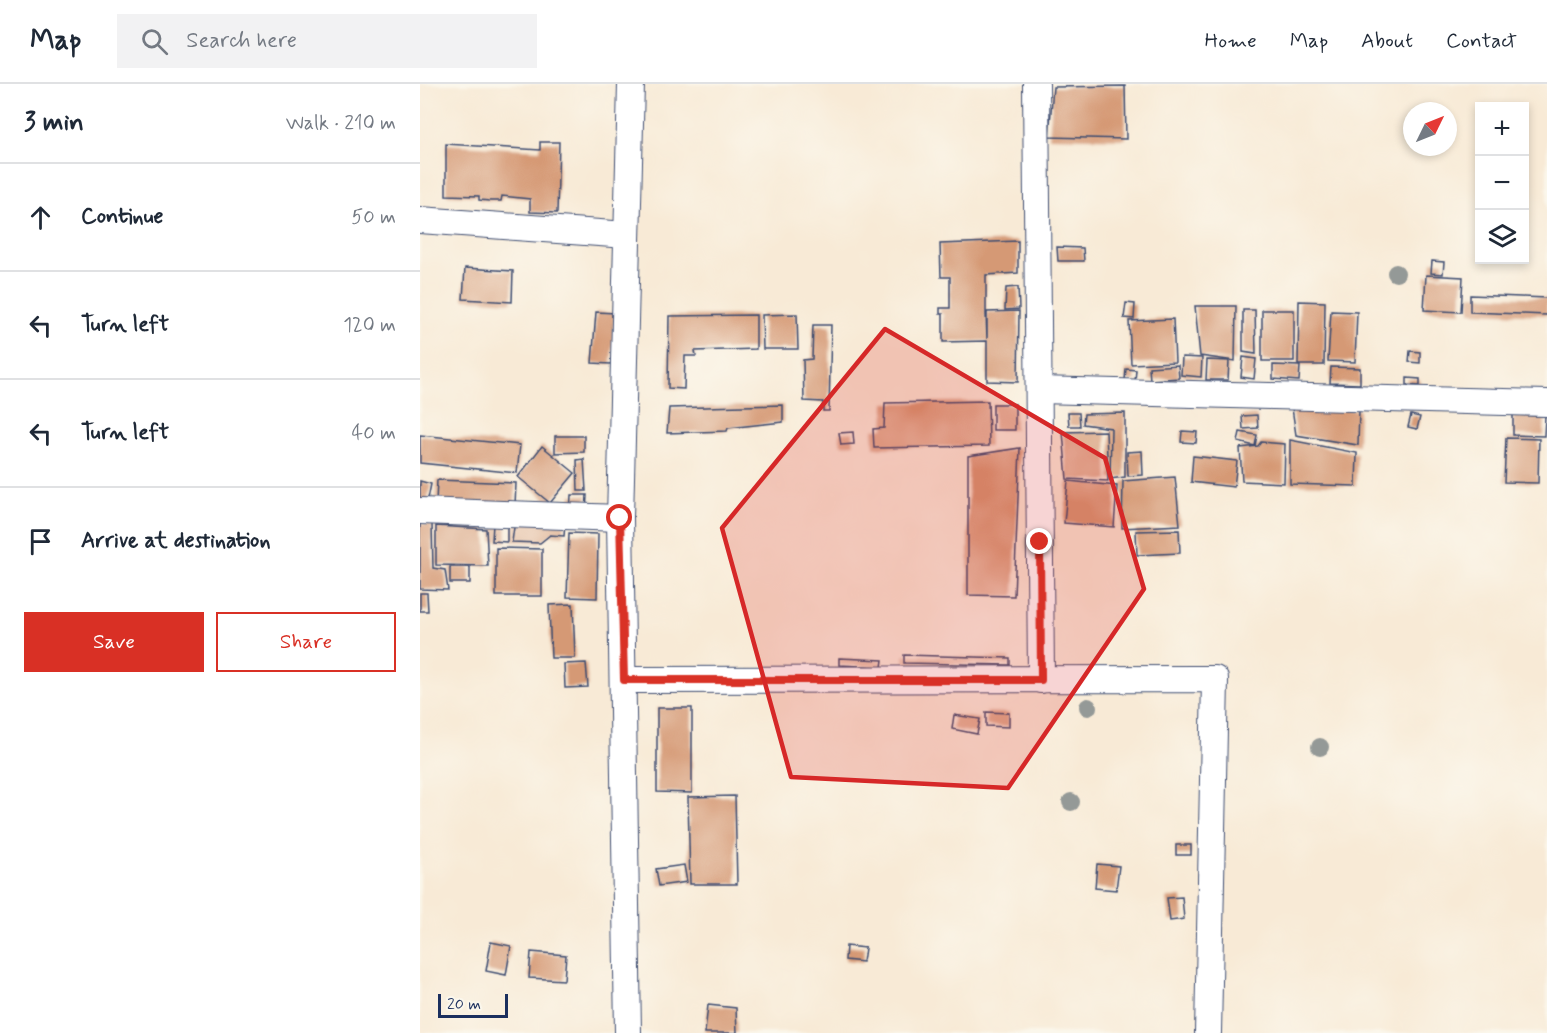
<!DOCTYPE html>
<meta charset="utf-8">
<style>
:root{--surface:#fff;--page:#f2f2f3;--text:#1f2937;--muted:#747a83;--line:#e0e1e3;--accent:#d93025}
body{margin:0;font-family:Mynerve,sans-serif;background:var(--page);color:var(--text)}
.controls{position:absolute;right:18px;top:18px;display:grid;overflow:hidden;border-radius:0px;box-shadow:0 3px 9px #0003}
.controls button{width:54px;height:54px;display:grid;place-items:center;padding:0;border:0;border-bottom:2px solid var(--line);background:var(--surface);color:var(--text);font:30px sans-serif}
.compass{position:absolute;left:983px;top:18px;width:54px;height:54px;border-radius:50%;background:var(--surface);box-shadow:0 3px 9px #0003;rotate:47deg}
.scale{position:absolute;left:18px;bottom:15px;width:70px;box-sizing:border-box;padding-left:6px;border:3px solid #1b2f5e;border-top:0;font-size:16px;line-height:21px;white-space:nowrap;color:#1b2f5e;-webkit-text-stroke:4px #fbf7ec;paint-order:stroke}
.stop{position:absolute;width:18px;height:18px;margin:-14px;border:4px solid #d93025;border-radius:50%;background:#fff}
.stop.end{background:#d93025;border-color:#fff;box-shadow:0 2px 6px #0008}
.list{margin:0;padding:0;list-style:none}
h2{display:flex;justify-content:space-between;align-items:center;height:78px;margin:0;padding:0 24px;font-size:26px}
h2 small{font-size:20px;font-weight:400;color:var(--muted)}
.list li{display:grid;grid-template-columns:39px 1fr auto;gap:18px;align-items:center;box-sizing:border-box;height:108px;padding:0 24px;border-top:2px solid var(--line)}
.list b{display:block;font-size:22px;white-space:nowrap}
.list em{font-size:20px;font-style:normal;color:var(--muted)}
.actions{display:flex;gap:12px;padding:18px 24px}
.actions a{flex:1;padding:14px 0;border:2px solid var(--accent);border-radius:0px;text-align:center;font-size:21px;color:var(--accent)}
.actions .main{background:var(--accent);color:#fff}
.icon{flex:none;width:33px;height:33px;fill:none;stroke:currentColor;stroke-width:2;stroke-linecap:round;stroke-linejoin:round}
.map{position:relative;flex:none;width:1127px;height:949px;overflow:hidden}
header{display:flex;align-items:center;gap:36px;box-sizing:border-box;height:84px;padding:0 30px;background:var(--surface);border-bottom:2px solid var(--line)}
header strong{font-size:28px}
nav{display:flex;gap:33px;margin-inline-start:auto;font-size:21px}
.search{width:420px;height:54px;background:var(--page);display:flex;align-items:center;gap:15px;box-sizing:border-box;padding:0 21px;border-radius:0px;color:var(--muted);font-size:22px}
main{display:flex}
aside{flex:1;background:var(--surface)}
.map>svg:first-child{display:block}
.building{fill:#d59975}
.lines{fill:none;stroke-linecap:round;stroke-linejoin:round}
.minor-casing{stroke:#3c4b70;stroke-width:28}
.minor{stroke:#fff;stroke-width:26}
.tree{fill:#949997}
.route{stroke:#d93025;stroke-width:8}
.marked{fill:#d62828;fill-opacity:0.2;stroke:#d62828;stroke-width:4.5;stroke-linejoin:round}
</style>
<header>
<strong>Map</strong>
<div class="search"><svg class="icon" aria-label="search" viewBox="0 0 24 24"><circle cx="10" cy="10" r="6"/><path d="M15 15l6 6"/></svg>Search here</div>
<nav><a>Home</a><a>Map</a><a>About</a><a>Contact</a></nav>
</header>
<main>
<aside>
<h2>3 min<small>Walk · 210 m</small></h2>
<ul class="list">
<li><svg class="icon" aria-label="ahead" viewBox="0 0 24 24"><path d="M12 20V5M6 11l6-6 6 6"/></svg><div><b>Continue</b></div><em>50 m</em></li>
<li><svg class="icon" aria-label="left" viewBox="0 0 24 24"><path d="M17 20v-9H6M10 6l-5 5 5 5"/></svg><div><b>Turn left</b></div><em>120 m</em></li>
<li><svg class="icon" aria-label="left" viewBox="0 0 24 24"><path d="M17 20v-9H6M10 6l-5 5 5 5"/></svg><div><b>Turn left</b></div><em>40 m</em></li>
<li><svg class="icon" aria-label="arrive" viewBox="0 0 24 24"><path d="M6 21V4h12l-3 4 3 4H6"/></svg><div><b>Arrive at destination</b></div></li>
</ul>
<div class="actions"><a class="main">Save</a><a>Share</a></div>
</aside>
<div class="map">
<svg width="1127" height="949" viewBox="0 0 1127 949">
<rect width="100%" height="100%" fill="#fbf7ec"/>
<filter id="ink" filterUnits="userSpaceOnUse"><feTurbulence type="fractalNoise" baseFrequency=".0167" numOctaves="2"/><feDisplacementMap in="SourceGraphic" scale="12" xChannelSelector="R" yChannelSelector="G"/><feConvolveMatrix kernelMatrix="1 2 1 2 8 2 1 2 1" color-interpolation-filters="sRGB"/></filter>
<filter id="wash" filterUnits="userSpaceOnUse"><feTurbulence type="fractalNoise" baseFrequency=".008" numOctaves="4" result="noise"/><feDisplacementMap in="SourceGraphic" scale="24" xChannelSelector="R" yChannelSelector="G"/><feGaussianBlur stdDeviation="1.35" result="paint"/><feColorMatrix in="noise" values="0 0 0 0 0 0 0 0 0 0 0 0 0 0 0 0 0 1.4 0 .05"/><feComposite in="paint" operator="in"/></filter>
<g filter="url(#wash)">
<rect width="100%" height="100%" fill="#f8ead6"/>
<g id="blocks">
<!-- building -->
<g class="building">
<polygon points="705,2 706,55 629,53 633,3"/>
<polygon points="120,58 139,58 137,129 110,128 110,115 82,112 81,117 70,117 59,116 59,112 26,111 26,60 120,66"/>
<polygon points="598,157 598,189 566,191 566,230 567,255 567,228 599,227 598,298 567,297 567,257 523,258 523,230 520,230 520,224 530,224 530,193 521,193 520,160"/>
<polygon points="637,163 663,164 664,177 638,177"/>
<polygon points="1012,177 1024,178 1023,190 1011,189"/>
<polygon points="45,184 93,187 92,218 43,215"/>
<polygon points="1006,191 1043,193 1041,228 1004,226"/>
<polygon points="598,203 599,225 585,226 586,204"/>
<polygon points="1050,211 1127,214 1127,231 1050,228"/>
<polygon points="879,217 905,218 904,281 878,281"/>
<polygon points="706,219 715,220 714,235 704,234"/>
<polygon points="775,222 816,222 815,277 780,272"/>
<polygon points="823,226 835,226 836,270 823,268"/>
<rect x="842" y="226" width="32" height="51"/>
<polygon points="911,227 937,228 935,278 908,277"/>
<polygon points="176,228 195,229 191,280 172,279"/>
<polygon points="377,230 378,265 343,265 342,231"/>
<polygon points="336,231 336,265 275,267 276,272 265,272 264,305 248,304 249,232"/>
<polygon points="753,235 755,278 711,280 709,237"/>
<polygon points="393,241 411,241 409,327 403,327 403,318 384,317 383,276 392,275"/>
<polygon points="990,267 1000,268 1000,279 989,278"/>
<polygon points="762,273 782,274 781,293 761,291"/>
<polygon points="823,273 836,275 834,295 821,293"/>
<polygon points="787,276 809,277 808,296 786,296"/>
<polygon points="758,281 759,294 730,296 729,283"/>
<polygon points="853,281 880,282 879,297 853,295"/>
<polygon points="911,283 940,284 940,300 910,299"/>
<polygon points="706,285 716,286 715,297 705,296"/>
<polygon points="987,294 1000,295 1000,302 987,301"/>
<polygon points="568,317 569,362 454,364 453,345 464,344 465,319"/>
<rect x="573" y="320" width="22" height="26"/>
<polygon points="363,321 363,338 308,344 307,347 247,349 249,324"/>
<polygon points="872,324 939,326 938,361 876,351"/>
<polygon points="648,329 659,329 660,342 649,342"/>
<polygon points="705,329 705,393 690,395 691,344 663,340 664,330"/>
<polygon points="837,331 838,344 823,345 822,332"/>
<polygon points="991,331 1000,333 997,345 988,343"/>
<polygon points="1093,331 1125,332 1124,352 1093,351"/>
<polygon points="686,347 688,397 647,395 643,348"/>
<polygon points="762,347 777,348 776,359 761,358"/>
<polygon points="433,348 434,360 421,361 419,349"/>
<polygon points="820,348 837,351 835,362 818,358"/>
<polygon points="0,351 100,361 97,389 0,379"/>
<polygon points="135,352 164,352 164,368 135,369"/>
<polygon points="1086,354 1119,355 1118,399 1084,398"/>
<polygon points="870,356 937,369 936,402 870,400"/>
<polygon points="841,358 865,360 864,399 822,397 820,364 838,362"/>
<polygon points="122,362 155,389 130,419 98,393"/>
<polygon points="600,364 594,512 548,511 548,372"/>
<polygon points="722,367 723,391 708,392 707,368"/>
<polygon points="773,372 817,377 814,403 771,398"/>
<polygon points="164,375 166,407 158,407 157,376"/>
<polygon points="755,393 760,441 702,444 703,397"/>
<polygon points="17,396 96,399 95,421 16,419"/>
<polygon points="0,397 11,400 7,420 0,418"/>
<polygon points="648,397 697,402 694,443 644,439"/>
<polygon points="151,411 167,411 166,430 150,430"/>
<polygon points="95,436 145,440 144,452 130,451 120,459 92,458"/>
<polygon points="73,439 87,440 87,458 72,457"/>
<polygon points="0,440 12,440 13,484 25,486 28,506 0,505"/>
<polygon points="16,442 66,445 68,482 16,481"/>
<polygon points="759,446 760,469 717,471 716,447"/>
<polygon points="149,449 178,450 177,514 147,513"/>
<polygon points="76,464 122,465 122,512 76,512"/>
<rect x="30" y="483" width="20" height="16"/>
<polygon points="0,509 7,509 8,527 0,527"/>
<polygon points="153,520 155,574 131,574 129,521"/>
<polygon points="484,571 590,574 590,581 484,579"/>
<polygon points="419,574 463,576 462,583 419,581"/>
<polygon points="166,579 168,603 145,604 144,580"/>
<polygon points="237,624 272,624 272,709 237,708"/>
<polygon points="566,628 589,629 589,643 566,642"/>
<polygon points="534,631 560,635 557,650 532,645"/>
<polygon points="315,712 317,800 270,800 268,713"/>
<rect x="756" y="761" width="15" height="10"/>
<polygon points="677,780 699,782 696,806 675,804"/>
<polygon points="264,781 267,798 239,802 236,785"/>
<polygon points="762,813 764,835 750,837 747,814"/>
<polygon points="71,858 91,862 86,891 66,887"/>
<polygon points="426,862 445,864 443,878 425,876"/>
<polygon points="111,868 146,871 144,896 109,894"/>
<polygon points="288,921 316,924 317,949 285,949"/>
</g>
</g>
</g>
<g filter="url(#ink)">
<use href="#blocks" fill-opacity="0" stroke="#3c4b70" stroke-width="1.5"/>
<g class="lines">
<defs>
<g id="minor">
<polyline points="616,0 621,596"/>
<polyline points="0,136 207,151"/>
<polyline points="619,306 1127,319"/>
<polyline points="0,427 200,434"/>
<polyline points="204,596 795,595 788,949"/>
<polyline points="208,949 200,434 211,0"/>
</g>
</defs>
<!-- minor casing -->
<use href="#minor" class="minor-casing"/>
<!-- minor -->
<use href="#minor" class="minor"/>
</g>
<!-- trees -->
<g class="tree">
<circle cx="976" cy="189" r="9"/>
<circle cx="668" cy="623" r="9"/>
<circle cx="900" cy="663" r="9"/>
<circle cx="651" cy="718" r="9"/>
</g>
</g>
<g class="lines" filter="url(#ink)">
<!-- route -->
<polyline class="route" points="200,434 204,596 621,596 620,458"/>
</g>
<!-- marked area -->
<path class="marked" d="M465 245 685 374 724 505 588 704 371 693 302 444Z"/>
</svg>
<div class="controls">
<button>+</button>
<button>−</button>
<button><svg class="icon" aria-label="layers" viewBox="0 0 24 24"><path d="M12 4l9 5-9 5-9-5zM3 14l9 5 9-5"/></svg></button>
</div>
<svg class="compass" viewBox="-18 -18 36 36"><path d="M0-13l5 13h-10z" fill="#e53935"/><path d="M0 13l5-13h-10z" fill="#747a83"/></svg>
<div class="scale">20 m</div>
<div class="stop" style="left:200px;top:434px"></div>
<div class="stop end" style="left:620px;top:458px"></div>
</div>
</main>
